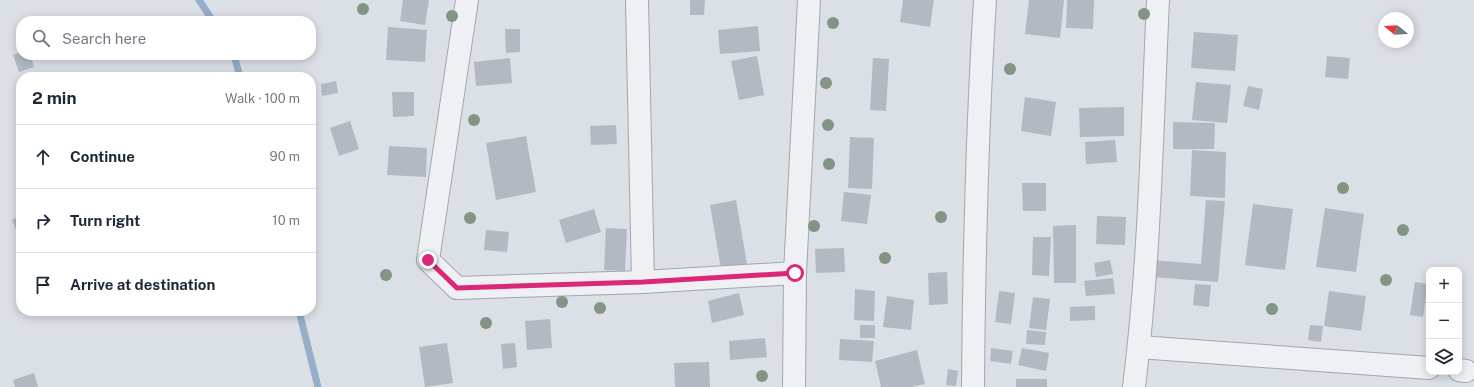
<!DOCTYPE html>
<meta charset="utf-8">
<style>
:root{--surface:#fff;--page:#f2f2f3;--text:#1f2937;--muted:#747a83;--line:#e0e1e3}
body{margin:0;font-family:"Public Sans",sans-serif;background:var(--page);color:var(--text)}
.controls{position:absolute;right:12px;bottom:12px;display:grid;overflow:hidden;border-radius:8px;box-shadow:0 2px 10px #0003}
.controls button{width:36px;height:36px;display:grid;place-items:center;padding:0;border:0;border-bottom:1px solid var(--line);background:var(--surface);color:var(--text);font:20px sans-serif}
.compass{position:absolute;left:1378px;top:12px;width:36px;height:36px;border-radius:50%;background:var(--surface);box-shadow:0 2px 10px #0003;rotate:288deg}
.stop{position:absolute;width:12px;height:12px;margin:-9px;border:3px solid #db2777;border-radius:50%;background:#fff}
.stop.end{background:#db2777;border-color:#fff;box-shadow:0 1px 4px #0008}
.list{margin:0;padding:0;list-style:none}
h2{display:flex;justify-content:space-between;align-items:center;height:52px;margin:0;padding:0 16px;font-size:17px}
h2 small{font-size:13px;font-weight:400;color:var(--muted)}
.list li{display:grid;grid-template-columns:26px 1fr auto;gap:12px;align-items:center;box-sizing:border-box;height:64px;padding:0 16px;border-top:1px solid var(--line)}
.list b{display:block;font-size:15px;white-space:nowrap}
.list em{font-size:13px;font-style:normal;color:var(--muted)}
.icon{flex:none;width:22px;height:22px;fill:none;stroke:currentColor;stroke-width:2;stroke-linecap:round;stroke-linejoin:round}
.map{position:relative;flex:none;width:1474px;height:387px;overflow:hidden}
.search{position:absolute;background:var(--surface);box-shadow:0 2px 10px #0003;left:16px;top:16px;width:300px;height:44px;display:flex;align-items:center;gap:10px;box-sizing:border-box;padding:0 14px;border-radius:16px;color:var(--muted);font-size:15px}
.panel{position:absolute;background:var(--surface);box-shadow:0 2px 10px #0003;left:16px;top:72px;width:300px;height:244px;border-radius:16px}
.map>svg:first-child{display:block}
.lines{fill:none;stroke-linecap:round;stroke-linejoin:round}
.stream{stroke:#96aec6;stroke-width:7}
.building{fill:#b3b9c2}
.street-casing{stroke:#a1a6b0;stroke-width:24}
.street{stroke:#eef0f4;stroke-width:22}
.tree{fill:#829484}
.route{stroke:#db2777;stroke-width:5}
</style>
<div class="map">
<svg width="1474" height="387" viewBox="0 0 1474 387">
<rect width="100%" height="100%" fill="#dbdfe6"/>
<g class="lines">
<!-- stream -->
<g class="stream">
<polyline points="199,0 213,21"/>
<polyline points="234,55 240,77"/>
<polyline points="299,311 318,387"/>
</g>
</g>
<!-- building -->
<g class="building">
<polygon points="403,0 429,0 425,25 400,21"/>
<polygon points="690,0 705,0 704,15 690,15"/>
<polygon points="903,0 934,0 930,27 900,22"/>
<polygon points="1029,0 1064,0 1060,38 1025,34"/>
<polygon points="1067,0 1094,0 1093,29 1066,28"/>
<polygon points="758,26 760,51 720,54 718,30"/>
<polygon points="388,27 427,30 425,62 386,60"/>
<polygon points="505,29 520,29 520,52 506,53"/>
<polygon points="1194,32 1238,35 1235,71 1191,68"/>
<polygon points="21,52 21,55 30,55 34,67 19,72 13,55"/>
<polygon points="757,56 764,95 739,100 731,61"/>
<polygon points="1327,56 1350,58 1348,79 1325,77"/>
<polygon points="510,58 512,83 476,86 474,62"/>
<polygon points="873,58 889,59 886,111 870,110"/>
<polygon points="336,81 338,93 322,96 321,84"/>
<polygon points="1196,82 1231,85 1227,123 1192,120"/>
<polygon points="1248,86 1263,89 1259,110 1243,106"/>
<polygon points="392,92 414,92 414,116 393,117"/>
<polygon points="1025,97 1056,102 1051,136 1021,131"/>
<polygon points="1124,107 1124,136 1080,137 1079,108"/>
<polygon points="350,121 359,149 339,156 330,128"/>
<polygon points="1173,122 1215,123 1214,149 1173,149"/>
<polygon points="616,125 617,144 591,145 590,126"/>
<polygon points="526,136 536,192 496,200 486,143"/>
<polygon points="850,137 874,138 872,189 848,188"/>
<polygon points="1115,140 1117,162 1086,164 1085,142"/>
<polygon points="389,146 427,148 426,177 387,175"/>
<polygon points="1192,150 1226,152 1225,198 1190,196"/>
<polygon points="1022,183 1046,183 1046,211 1023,211"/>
<polygon points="844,192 871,195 867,224 841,221"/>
<polygon points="736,200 747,264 721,269 710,205"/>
<polygon points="1206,200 1225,201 1218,282 1151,277 1152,260 1201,264"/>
<polygon points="1253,204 1293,209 1285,270 1245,265"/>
<polygon points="1325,208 1364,214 1356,272 1316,267"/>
<polygon points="594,209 601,232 566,243 559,220"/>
<polygon points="21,216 21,242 12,220"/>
<polygon points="1097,216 1126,217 1125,245 1096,244"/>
<polygon points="1076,225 1076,283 1054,283 1053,226"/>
<polygon points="606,228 627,229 625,271 604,270"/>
<polygon points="486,230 509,232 507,252 484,250"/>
<polygon points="1033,237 1051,237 1049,276 1032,275"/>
<polygon points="844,248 845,272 816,273 815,249"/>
<polygon points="1110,260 1113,274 1096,277 1094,263"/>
<polygon points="947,272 948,304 929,305 928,273"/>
<polygon points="1113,278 1115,294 1086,296 1084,281"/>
<polygon points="1415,282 1428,284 1423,317 1410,315"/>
<polygon points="1195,284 1211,285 1209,307 1193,305"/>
<polygon points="855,289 875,291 874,321 854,320"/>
<polygon points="999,291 1015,293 1011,324 995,322"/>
<polygon points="1329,291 1366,296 1361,331 1324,326"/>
<polygon points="739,293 744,315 712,323 708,301"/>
<polygon points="887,296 914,300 911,330 883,327"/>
<polygon points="1033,297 1050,299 1046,330 1029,328"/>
<polygon points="1095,306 1095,320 1070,321 1070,307"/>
<polygon points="550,319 552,348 527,350 525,321"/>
<rect x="860" y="325" width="15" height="13"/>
<polygon points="1310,325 1323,326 1321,342 1308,340"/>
<polygon points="1027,330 1046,332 1045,345 1026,344"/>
<polygon points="765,338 767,357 730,360 729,341"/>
<polygon points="840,339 874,341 872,362 839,360"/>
<polygon points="447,343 453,383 425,387 419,347"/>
<polygon points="515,343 517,367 503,369 501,344"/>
<polygon points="991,348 1013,351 1011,364 990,361"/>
<polygon points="1022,348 1049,353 1046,371 1018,365"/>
<polygon points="917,350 925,384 911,387 881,387 875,361"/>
<polygon points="709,362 710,387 675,387 674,363"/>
<polygon points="948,369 958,371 956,386 946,385"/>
<polygon points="34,373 38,387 15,387 13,380"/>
<rect x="1016" y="379" width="31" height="8"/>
</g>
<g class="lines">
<defs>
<g id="street">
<polyline points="467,0 428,260 457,288 643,282 795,273"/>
<polyline points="637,0 643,282"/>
<polyline points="1139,347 1429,368"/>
<polyline points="1459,370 1466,371"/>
<polyline points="794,387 795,273 809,0"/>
<path d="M973 387C974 258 977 129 985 0"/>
<path d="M1134 387C1150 259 1152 129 1158 0"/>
</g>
</defs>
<!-- street casing -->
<use href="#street" class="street-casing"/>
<!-- street -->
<use href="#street" class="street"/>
</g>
<!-- trees -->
<g class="tree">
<circle cx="363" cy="9" r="6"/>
<circle cx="1144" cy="14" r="6"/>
<circle cx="452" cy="16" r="6"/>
<circle cx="833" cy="23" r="6"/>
<circle cx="1010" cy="69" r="6"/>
<circle cx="826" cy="83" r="6"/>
<circle cx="474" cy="120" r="6"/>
<circle cx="828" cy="125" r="6"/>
<circle cx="829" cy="164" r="6"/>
<circle cx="1343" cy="188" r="6"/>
<circle cx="941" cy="217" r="6"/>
<circle cx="470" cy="218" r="6"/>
<circle cx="814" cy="226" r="6"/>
<circle cx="1403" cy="230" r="6"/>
<circle cx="885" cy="258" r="6"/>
<circle cx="386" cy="275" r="6"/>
<circle cx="1386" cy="280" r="6"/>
<circle cx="562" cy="302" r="6"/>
<circle cx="600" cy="308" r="6"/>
<circle cx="1272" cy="309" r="6"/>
<circle cx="486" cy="323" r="6"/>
<circle cx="762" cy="376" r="6"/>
</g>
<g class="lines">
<!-- route -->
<polyline class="route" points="428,260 457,288 643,282 795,273"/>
</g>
</svg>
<div class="controls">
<button>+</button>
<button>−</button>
<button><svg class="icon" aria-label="layers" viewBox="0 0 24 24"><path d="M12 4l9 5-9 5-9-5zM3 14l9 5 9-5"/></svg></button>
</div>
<svg class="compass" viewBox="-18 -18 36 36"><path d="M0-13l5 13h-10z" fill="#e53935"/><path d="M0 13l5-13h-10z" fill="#747a83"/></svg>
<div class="stop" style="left:795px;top:273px"></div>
<div class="stop end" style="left:428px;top:260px"></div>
<div class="search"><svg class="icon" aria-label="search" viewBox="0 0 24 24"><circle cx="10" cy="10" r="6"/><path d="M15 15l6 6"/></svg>Search here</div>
<section class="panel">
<h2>2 min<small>Walk · 100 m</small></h2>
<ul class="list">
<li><svg class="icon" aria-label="ahead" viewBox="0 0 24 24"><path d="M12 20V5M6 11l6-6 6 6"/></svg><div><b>Continue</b></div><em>90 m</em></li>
<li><svg class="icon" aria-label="right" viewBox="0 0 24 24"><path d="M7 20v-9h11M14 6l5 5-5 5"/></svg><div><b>Turn right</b></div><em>10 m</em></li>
<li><svg class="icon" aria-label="arrive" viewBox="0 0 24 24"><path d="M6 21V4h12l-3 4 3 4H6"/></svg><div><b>Arrive at destination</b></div></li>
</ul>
</section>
</div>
